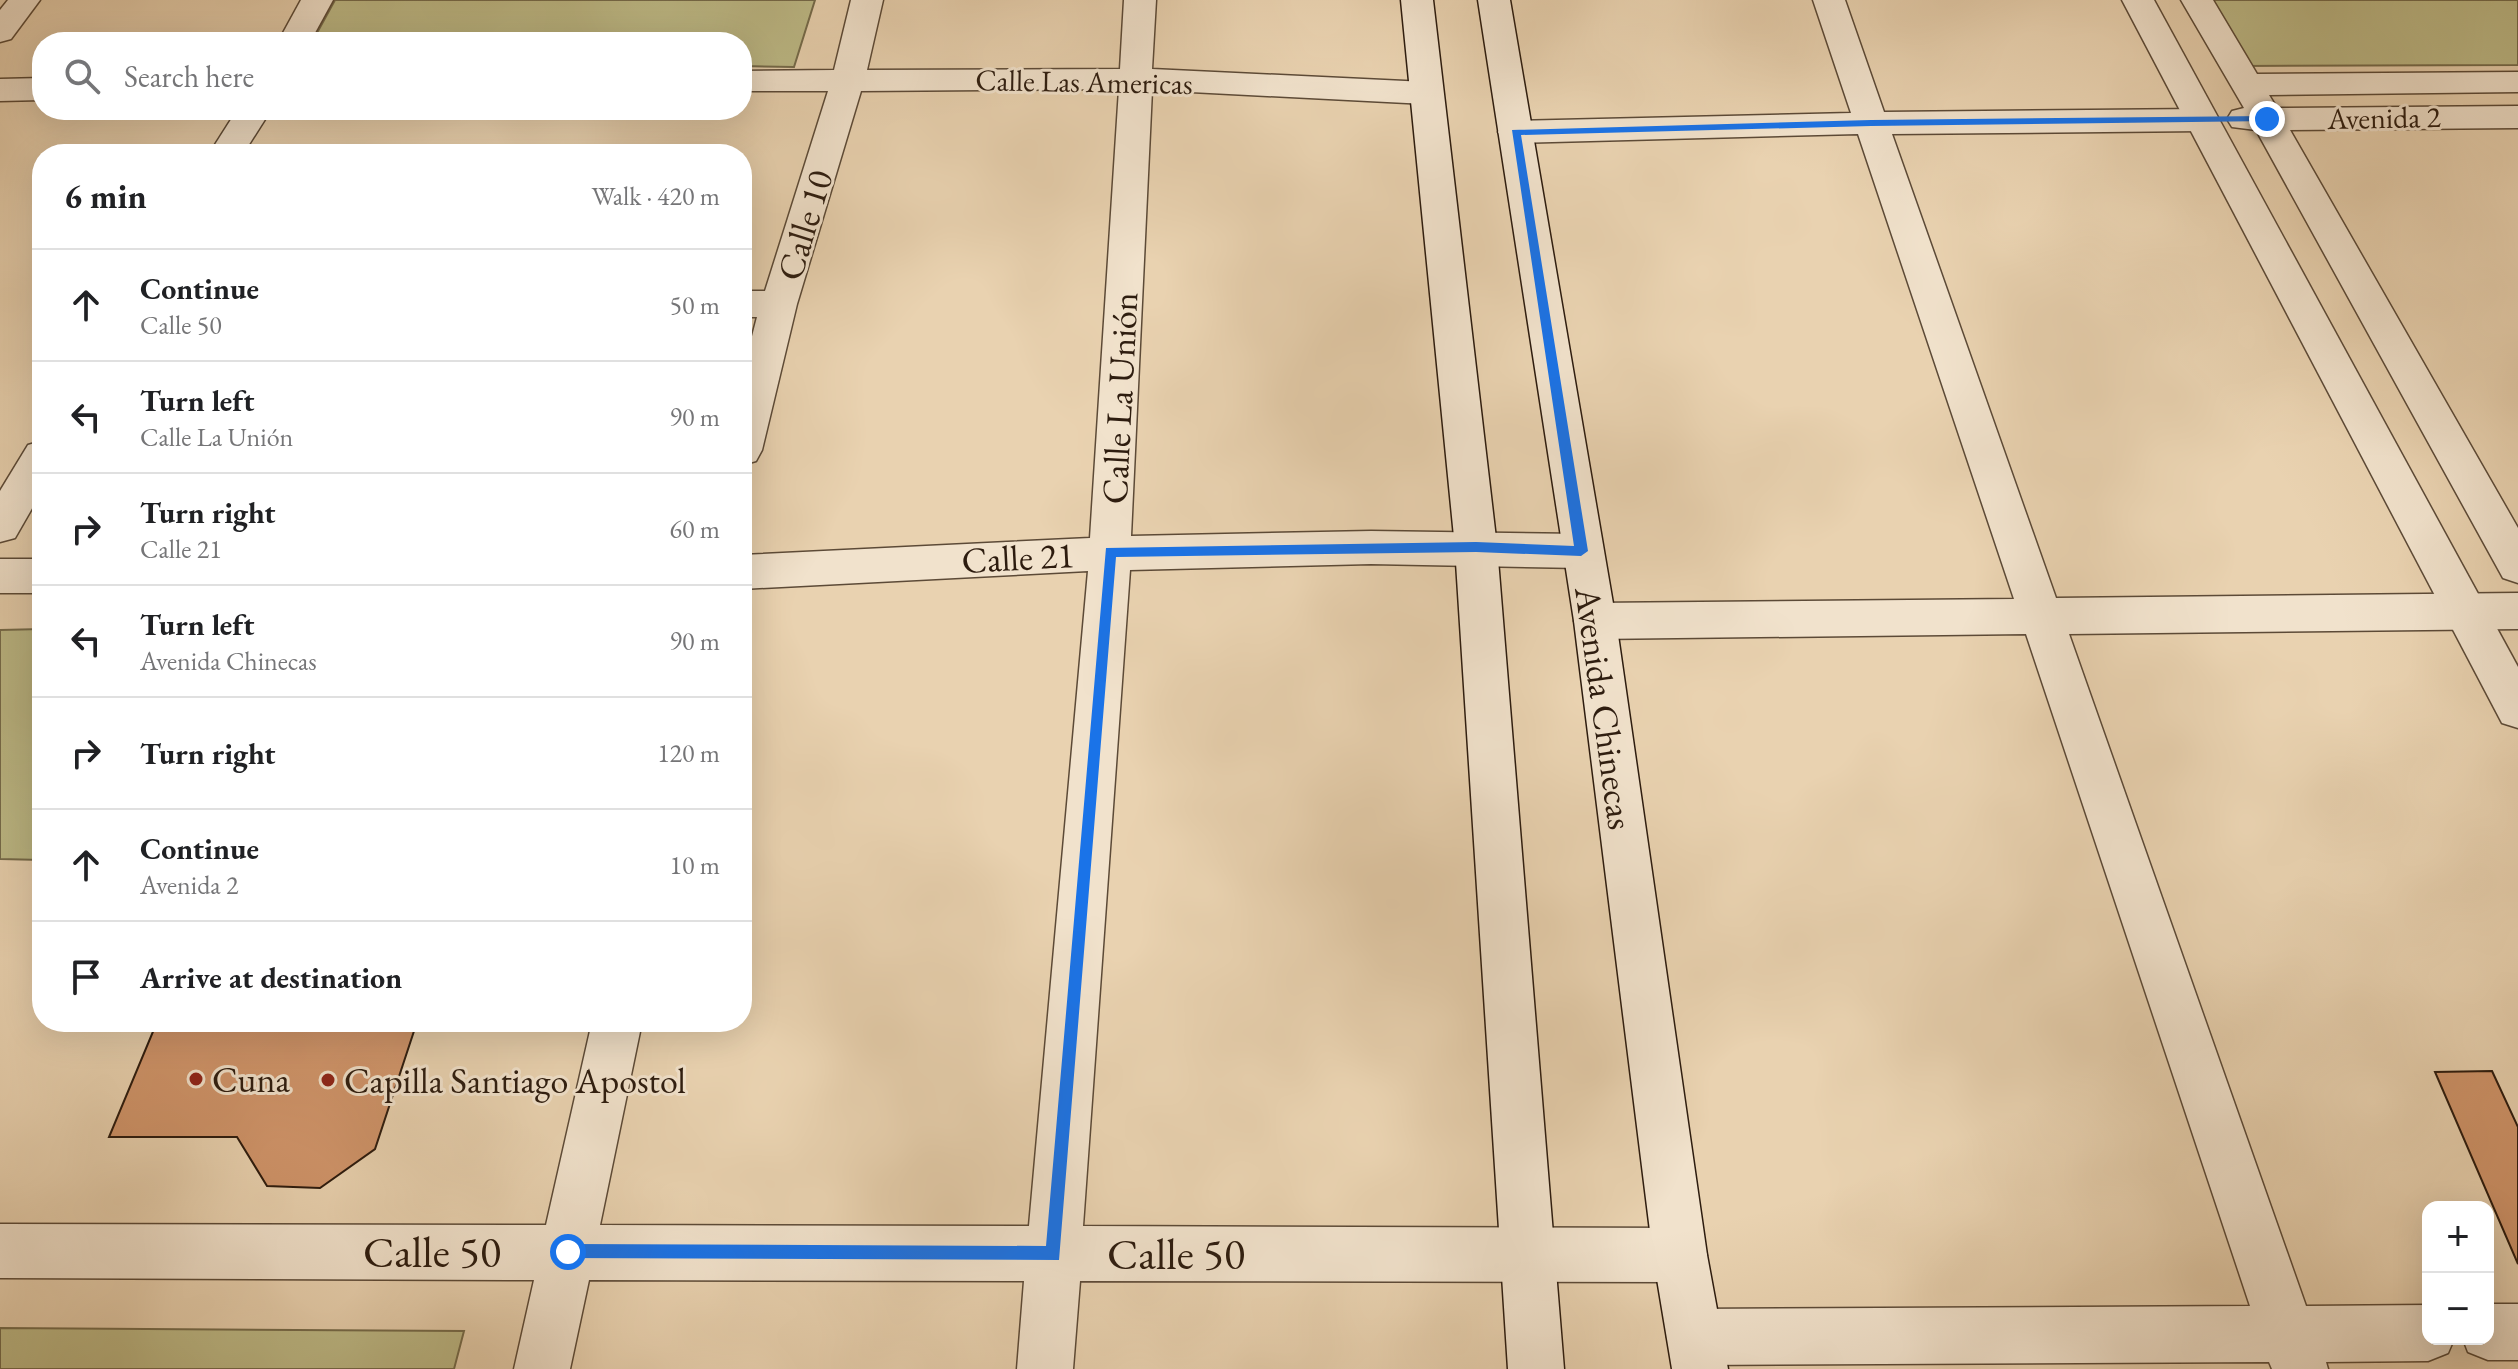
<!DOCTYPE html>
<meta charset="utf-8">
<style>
:root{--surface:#fff;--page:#f6f6f6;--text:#202124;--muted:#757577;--line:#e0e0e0}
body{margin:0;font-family:"EB Garamond",serif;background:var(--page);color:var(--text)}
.controls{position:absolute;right:24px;bottom:24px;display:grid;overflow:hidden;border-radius:16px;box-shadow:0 8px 32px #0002}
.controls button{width:72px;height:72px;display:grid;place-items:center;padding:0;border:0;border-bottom:2px solid var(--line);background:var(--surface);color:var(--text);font:40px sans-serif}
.stop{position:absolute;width:24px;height:24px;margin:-18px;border:6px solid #1a73e8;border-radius:50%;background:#fff}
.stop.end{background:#1a73e8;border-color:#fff;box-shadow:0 2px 8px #0008}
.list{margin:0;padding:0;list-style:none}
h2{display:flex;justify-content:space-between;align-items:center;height:104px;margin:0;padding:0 32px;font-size:34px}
h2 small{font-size:26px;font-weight:400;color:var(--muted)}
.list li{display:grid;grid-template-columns:52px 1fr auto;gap:24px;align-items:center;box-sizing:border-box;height:112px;padding:0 32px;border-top:2px solid var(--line)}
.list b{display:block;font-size:30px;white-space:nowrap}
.list p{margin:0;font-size:26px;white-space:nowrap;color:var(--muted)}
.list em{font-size:26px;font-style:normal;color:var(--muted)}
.icon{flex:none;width:44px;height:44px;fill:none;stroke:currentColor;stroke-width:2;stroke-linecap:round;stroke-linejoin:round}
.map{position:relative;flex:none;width:2518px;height:1369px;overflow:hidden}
.search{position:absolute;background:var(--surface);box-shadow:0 8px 32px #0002;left:32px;top:32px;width:720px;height:88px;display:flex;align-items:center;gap:20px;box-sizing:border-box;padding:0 28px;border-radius:32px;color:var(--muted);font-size:30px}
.panel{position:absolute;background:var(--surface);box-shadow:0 8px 32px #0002;left:32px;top:144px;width:720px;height:888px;border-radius:32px}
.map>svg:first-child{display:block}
.green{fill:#bdba87;stroke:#756b4b;stroke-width:2}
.building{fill:#d0956b;stroke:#2d1c0f;stroke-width:2}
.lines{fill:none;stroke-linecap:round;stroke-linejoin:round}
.minor-casing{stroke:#5c4a37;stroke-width:3}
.tertiary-casing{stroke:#5c4a37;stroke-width:3}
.secondary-casing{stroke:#2d1c0f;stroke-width:3}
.minor{fill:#f1e2cc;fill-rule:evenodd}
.tertiary{fill:#f1e2cc;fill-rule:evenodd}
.secondary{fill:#f1e2cc;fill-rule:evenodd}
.route{fill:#1a73e8}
.poi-dot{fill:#8f2418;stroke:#f1e2cc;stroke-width:3}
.labels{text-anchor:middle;stroke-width:6;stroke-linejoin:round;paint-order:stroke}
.far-street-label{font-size:30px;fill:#2d1c0f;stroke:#f1e2cc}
.street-label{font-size:36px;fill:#2d1c0f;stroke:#f1e2cc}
.poi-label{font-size:36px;fill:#2d1c0f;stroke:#f1e2cc;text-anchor:start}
.near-street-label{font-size:44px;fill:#2d1c0f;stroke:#f1e2cc}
</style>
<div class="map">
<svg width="2518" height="1369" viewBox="0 0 2518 1369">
<rect width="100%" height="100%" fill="#e9d2b0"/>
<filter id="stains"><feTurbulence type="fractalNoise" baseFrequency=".0025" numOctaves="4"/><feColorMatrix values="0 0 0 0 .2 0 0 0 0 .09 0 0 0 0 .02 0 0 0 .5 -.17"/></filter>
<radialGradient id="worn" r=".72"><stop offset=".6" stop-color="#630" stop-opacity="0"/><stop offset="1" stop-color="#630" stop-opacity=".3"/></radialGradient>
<!-- green -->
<g class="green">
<polygon points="335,0 815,0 794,67 742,66 742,42 312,42"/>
<polygon points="2202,0 2518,0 2518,65 2242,66"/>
<polygon points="42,629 42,860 0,859 0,630"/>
<polygon points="0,1328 464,1331 454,1369 0,1369"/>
</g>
<!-- building -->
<g class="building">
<polygon points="157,1022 417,1022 375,1149 320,1188 267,1186 237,1137 109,1137"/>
<polygon points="2492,1071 2518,1127 2518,1264 2435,1072"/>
</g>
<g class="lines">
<defs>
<g id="minor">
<polygon points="8,0 40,0 11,39 0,42 0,10"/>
<polygon points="301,0 333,0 310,42 278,42"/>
<polygon points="851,0 883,0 867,70 1120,69 1124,0 1156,0 1152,69 1426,82 1438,86 1442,93 1438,100 1426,104 1152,90 1131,536 1371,531 1581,534 1596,539 1602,551 1596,563 1581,568 1371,564 1130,570 1083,1226 1680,1228 1699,1236 1707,1255 1699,1274 1680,1282 1080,1281 1073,1369 1017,1369 1024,1281 589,1280 570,1369 514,1369 534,1280 0,1278 0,1224 546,1225 592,1022 642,1022 600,1225 1029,1226 1088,571 742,589 742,555 1090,538 1119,89 861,91 797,304 762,450 756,461 742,465 742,375 757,317 742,317 742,291 765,291 828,91 742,91 742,71 834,70"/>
<polygon points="1813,0 1845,0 1884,112 2202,109 2214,112 2219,120 2214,128 2202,131 1892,134 2056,598 2518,593 2518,629 2069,634 2306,1306 2428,1305 2428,1339 2454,1339 2448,1353 2428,1361 2326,1362 2328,1369 2272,1369 2269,1362 1695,1365 1675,1357 1667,1337 1675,1317 1695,1309 2250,1306 2026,634 1595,639 1580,634 1574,621 1580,608 1595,603 2014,599 1858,134 1515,143 1503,140 1498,132 1503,124 1515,121 1851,113"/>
<polygon points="42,78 42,100 0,101 0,79"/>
<polygon points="237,110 271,110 243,154 209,154"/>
<polygon points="42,441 42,491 15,538 0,542 0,491 28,445"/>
<rect x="0" y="559" width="42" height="34"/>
<polygon points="2488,1304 2518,1304 2518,1360 2488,1360 2468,1352 2463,1339 2488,1339"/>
</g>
<g id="tertiary">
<polygon points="2122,0 2154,0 2518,667 2518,728 2502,723"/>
<polygon points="2181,0 2213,0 2257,74 2518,72 2518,92 2269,95 2277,108 2518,106 2518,128 2290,130 2518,528 2518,583 2503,578 2256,130 2232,127 2227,119 2232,111 2244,108"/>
</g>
<g id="secondary">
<polygon points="1401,0 1433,0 1497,547 1564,1369 1508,1369 1455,547"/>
<polygon points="1478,0 1510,0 1616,621 1707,1255 1728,1369 1672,1369 1653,1255 1574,621"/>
</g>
</defs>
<!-- minor casing -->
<use href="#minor" class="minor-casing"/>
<!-- tertiary casing -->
<use href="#tertiary" class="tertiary-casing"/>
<!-- secondary casing -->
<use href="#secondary" class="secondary-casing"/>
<!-- minor -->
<use href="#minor" class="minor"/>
<!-- tertiary -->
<use href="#tertiary" class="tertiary"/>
<!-- secondary -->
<use href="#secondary" class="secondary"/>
</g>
<!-- route -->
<polygon class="route" points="2267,116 2272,119 2271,121 1871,126 1521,135 1588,551 1581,556 1476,552 1116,557 1059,1260 562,1258 562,1247 568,1244 1046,1246 1106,548 1476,542 1574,546 1512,130 1871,120"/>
<!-- markers -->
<g class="poi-dot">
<circle cx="196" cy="1079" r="8"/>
<circle cx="328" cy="1080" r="8"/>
</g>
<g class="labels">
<!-- far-street labels -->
<g class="far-street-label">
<text transform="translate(1084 82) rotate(1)" y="10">Calle Las Americas</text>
<text transform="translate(2384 118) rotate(-1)" y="10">Avenida 2</text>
</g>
<!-- street labels -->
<g class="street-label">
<text transform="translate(804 225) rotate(-73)" y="13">Calle 10</text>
<text transform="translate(1119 398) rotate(-87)" y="13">Calle La Unión</text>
<text transform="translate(1018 557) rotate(-3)" y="13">Calle 21</text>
<text transform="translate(1605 708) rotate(82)" y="13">Avenida Chinecas</text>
</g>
<!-- poi labels -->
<g class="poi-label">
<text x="212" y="1092">Cuna</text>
<text x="344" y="1093">Capilla Santiago Apostol</text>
</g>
<!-- near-street labels -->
<g class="near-street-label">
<text x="432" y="1267">Calle 50</text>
<text x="1176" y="1269">Calle 50</text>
</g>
</g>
<rect width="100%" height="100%" filter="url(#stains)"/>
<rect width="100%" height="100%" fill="url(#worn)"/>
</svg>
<div class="controls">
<button>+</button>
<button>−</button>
</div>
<div class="stop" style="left:568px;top:1252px"></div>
<div class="stop end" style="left:2267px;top:119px"></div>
<div class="search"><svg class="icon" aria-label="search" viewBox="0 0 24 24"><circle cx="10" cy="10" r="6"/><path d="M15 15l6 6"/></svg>Search here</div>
<section class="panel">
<h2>6 min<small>Walk · 420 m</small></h2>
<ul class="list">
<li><svg class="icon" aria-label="ahead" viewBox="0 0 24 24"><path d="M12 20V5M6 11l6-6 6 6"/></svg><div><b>Continue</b><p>Calle 50</p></div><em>50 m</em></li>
<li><svg class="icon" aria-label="left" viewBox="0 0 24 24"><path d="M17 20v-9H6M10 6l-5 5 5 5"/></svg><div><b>Turn left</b><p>Calle La Unión</p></div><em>90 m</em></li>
<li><svg class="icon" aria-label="right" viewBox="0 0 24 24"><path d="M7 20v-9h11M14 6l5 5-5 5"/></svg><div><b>Turn right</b><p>Calle 21</p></div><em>60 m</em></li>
<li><svg class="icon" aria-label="left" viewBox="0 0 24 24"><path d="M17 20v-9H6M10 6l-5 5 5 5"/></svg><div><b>Turn left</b><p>Avenida Chinecas</p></div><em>90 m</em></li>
<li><svg class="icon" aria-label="right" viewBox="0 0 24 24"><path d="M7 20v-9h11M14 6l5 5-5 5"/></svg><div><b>Turn right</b></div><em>120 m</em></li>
<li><svg class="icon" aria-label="ahead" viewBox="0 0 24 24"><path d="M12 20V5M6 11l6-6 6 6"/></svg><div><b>Continue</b><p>Avenida 2</p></div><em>10 m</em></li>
<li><svg class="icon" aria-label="arrive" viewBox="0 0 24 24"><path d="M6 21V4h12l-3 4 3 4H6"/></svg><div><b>Arrive at destination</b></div></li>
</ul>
</section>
</div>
